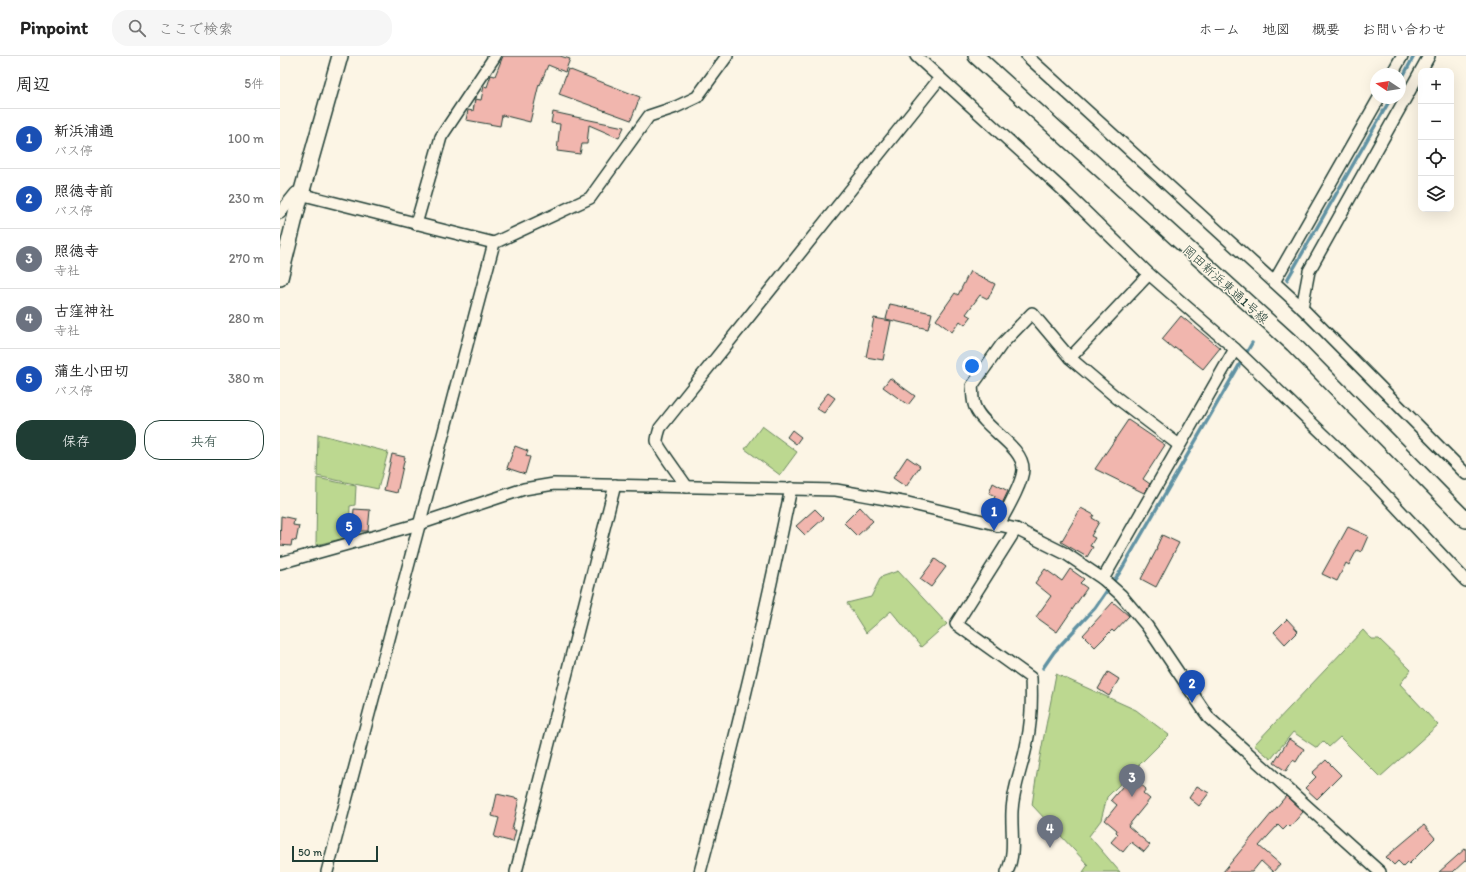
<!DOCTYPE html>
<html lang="ja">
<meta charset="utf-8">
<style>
:root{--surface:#fff;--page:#f6f6f6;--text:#222;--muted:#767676;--line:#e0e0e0;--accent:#1f3d34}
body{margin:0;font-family:Itim,"Klee One",sans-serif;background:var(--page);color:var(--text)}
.controls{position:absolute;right:12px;top:12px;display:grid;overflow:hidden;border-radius:8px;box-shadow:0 4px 16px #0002}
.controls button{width:36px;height:36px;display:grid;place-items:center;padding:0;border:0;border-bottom:1px solid var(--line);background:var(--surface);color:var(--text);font:20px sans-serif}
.compass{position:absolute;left:1090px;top:12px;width:36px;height:36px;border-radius:50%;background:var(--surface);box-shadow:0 4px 16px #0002;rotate:282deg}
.scale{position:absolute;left:12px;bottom:10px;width:86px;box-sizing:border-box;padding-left:4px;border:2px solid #1f3d34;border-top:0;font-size:11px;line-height:14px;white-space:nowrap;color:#1f3d34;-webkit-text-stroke:3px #fcf5e5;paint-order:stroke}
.you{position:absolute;left:692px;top:310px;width:14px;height:14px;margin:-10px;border:3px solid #fff;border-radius:50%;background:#1a73e8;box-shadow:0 0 0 6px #1a73e833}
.badge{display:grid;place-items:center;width:26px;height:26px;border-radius:50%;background:var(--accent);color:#fff;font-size:13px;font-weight:700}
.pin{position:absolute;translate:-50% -33px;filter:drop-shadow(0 1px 2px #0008)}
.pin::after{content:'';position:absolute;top:21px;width:14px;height:12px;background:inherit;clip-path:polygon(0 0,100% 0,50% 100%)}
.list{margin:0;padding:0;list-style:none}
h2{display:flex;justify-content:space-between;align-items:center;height:52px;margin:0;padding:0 16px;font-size:17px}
h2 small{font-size:13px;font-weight:400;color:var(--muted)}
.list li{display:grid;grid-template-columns:26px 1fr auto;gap:12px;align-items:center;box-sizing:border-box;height:60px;padding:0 16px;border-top:1px solid var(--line)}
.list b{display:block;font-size:15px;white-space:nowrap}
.list p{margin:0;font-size:13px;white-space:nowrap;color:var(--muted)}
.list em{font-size:13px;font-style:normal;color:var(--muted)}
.actions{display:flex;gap:8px;padding:12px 16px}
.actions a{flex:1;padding:9px 0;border:1px solid var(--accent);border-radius:16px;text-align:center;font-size:14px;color:var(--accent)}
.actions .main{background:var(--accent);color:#fff}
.icon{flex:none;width:22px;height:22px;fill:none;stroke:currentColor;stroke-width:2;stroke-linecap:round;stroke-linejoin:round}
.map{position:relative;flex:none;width:1186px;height:816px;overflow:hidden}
header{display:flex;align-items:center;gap:24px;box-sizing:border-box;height:56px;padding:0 20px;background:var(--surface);border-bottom:1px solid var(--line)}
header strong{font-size:19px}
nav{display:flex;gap:22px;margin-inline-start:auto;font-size:14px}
.search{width:280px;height:36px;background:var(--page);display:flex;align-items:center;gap:10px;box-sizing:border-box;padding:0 14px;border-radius:16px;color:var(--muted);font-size:15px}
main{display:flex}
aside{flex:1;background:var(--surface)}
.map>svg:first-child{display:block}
.green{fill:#bcd890;stroke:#6e8a62}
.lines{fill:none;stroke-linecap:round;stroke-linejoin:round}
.stream{stroke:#6092a3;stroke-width:3.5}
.building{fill:#f1b6ae;stroke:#1f3d34}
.street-casing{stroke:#1f3d34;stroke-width:14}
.secondary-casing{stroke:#1f3d34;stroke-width:18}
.street{stroke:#fcf5e5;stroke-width:11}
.secondary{stroke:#fcf5e5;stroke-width:15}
.labels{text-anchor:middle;stroke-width:3;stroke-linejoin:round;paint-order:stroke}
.street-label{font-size:13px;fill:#1f3d34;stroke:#fcf5e5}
</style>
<header>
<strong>Pinpoint</strong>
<div class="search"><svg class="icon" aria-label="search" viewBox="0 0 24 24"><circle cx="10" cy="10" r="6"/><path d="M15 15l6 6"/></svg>ここで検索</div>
<nav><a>ホーム</a><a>地図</a><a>概要</a><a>お問い合わせ</a></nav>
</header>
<main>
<aside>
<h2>周辺<small>5件</small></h2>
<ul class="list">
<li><span class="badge" style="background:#1a4fb4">1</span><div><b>新浜浦通</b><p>バス停</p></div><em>100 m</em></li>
<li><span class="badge" style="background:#1a4fb4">2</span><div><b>照徳寺前</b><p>バス停</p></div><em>230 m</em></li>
<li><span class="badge" style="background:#6b7280">3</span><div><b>照徳寺</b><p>寺社</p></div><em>270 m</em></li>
<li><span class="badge" style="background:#6b7280">4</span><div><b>古窪神社</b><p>寺社</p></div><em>280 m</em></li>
<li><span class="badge" style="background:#1a4fb4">5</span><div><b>蒲生小田切</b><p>バス停</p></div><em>380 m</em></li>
</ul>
<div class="actions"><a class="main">保存</a><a>共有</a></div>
</aside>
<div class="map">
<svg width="1186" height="816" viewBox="0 0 1186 816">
<rect width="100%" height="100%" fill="#fcf5e5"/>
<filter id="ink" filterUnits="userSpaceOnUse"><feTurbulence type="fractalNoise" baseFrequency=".025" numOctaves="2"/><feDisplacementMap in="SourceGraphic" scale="8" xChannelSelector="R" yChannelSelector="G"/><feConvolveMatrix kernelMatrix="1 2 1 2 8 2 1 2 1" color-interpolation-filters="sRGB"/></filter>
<g filter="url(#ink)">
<!-- green -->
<g class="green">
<polygon points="482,370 517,396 500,419 465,393"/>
<polygon points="38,378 108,396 98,433 37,420"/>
<polygon points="37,422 76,430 75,449 70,450 69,481 36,489"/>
<polygon points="618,515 667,568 641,591 611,555 586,577 567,547 591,541 601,521"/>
<polygon points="1083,574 1091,583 1099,583 1131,614 1120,628 1158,669 1100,721 1060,681 1049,691 1043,685 1037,692 1013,676 991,703 974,689"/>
<path d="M776 618 856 654 889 679 827 741 821 764 809 780 840 816H803L808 809 752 749C758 705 768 662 776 618Z"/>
</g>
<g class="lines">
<!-- stream -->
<g class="stream">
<polyline points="1120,26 1134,0"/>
<polyline points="1007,224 1111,42"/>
<polyline points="763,612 774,596 815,552 840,516 972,287"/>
</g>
</g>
<!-- building -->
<g class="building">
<polygon points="223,0 280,0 290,3 285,16 268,9 260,29 259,28 250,66 222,59 220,70 186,64 188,54 193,55 195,43 201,44 204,30 207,31 211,19 215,20"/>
<polygon points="288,13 360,41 351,64 279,38"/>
<polygon points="273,56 305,63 344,71 339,82 309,69 307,88 302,88 300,98 277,95 280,68 271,67"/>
<polygon points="690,215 715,228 708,243 700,239 686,258 691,261 685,269 680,265 672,276 656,264 675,237 678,239"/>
<polygon points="610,248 652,257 648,273 606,263"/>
<polygon points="901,260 940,292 923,313 895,291 894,293 882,283"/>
<polygon points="594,262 611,265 603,304 586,301"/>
<polygon points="610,322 635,340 628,349 603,331"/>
<polygon points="548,337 555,342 544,357 536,352"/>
<polygon points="848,364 885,389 863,423 870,428 864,437 815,413"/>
<polygon points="512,374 521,381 516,388 507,381"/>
<polygon points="235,390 248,395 246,400 250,401 245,418 227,412"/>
<polygon points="112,398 125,401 117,437 104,434"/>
<polygon points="627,401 640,410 626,431 613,422"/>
<polygon points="713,427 728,435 721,450 713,445 715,440 709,437"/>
<polygon points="580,451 593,465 577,480 564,467"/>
<polygon points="801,452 814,459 812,462 819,466 811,480 815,482 810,490 813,491 807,501 781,486"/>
<polygon points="74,453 90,454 88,475 72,475"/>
<polygon points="535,453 544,462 525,479 516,470"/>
<polygon points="1,460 14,463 13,469 19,470 16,485 12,484 11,490 0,489"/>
<polygon points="1068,471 1088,480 1081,496 1077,494 1069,509 1066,507 1057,525 1042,518"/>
<polygon points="882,479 899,487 876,531 861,523 877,493 876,492"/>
<polygon points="655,503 666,511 651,531 640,523"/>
<polygon points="765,513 782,525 790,513 804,523 800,527 807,532 777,576 756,561 771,540 755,527"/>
<polygon points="833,546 849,560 834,576 832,574 815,591 803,579"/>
<polygon points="1007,563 1018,575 1005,588 994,576"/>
<polygon points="828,616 839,623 829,640 818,633"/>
<polygon points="1009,683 1024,693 1016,706 1013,704 1006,715 994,707"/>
<polygon points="1046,704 1061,719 1037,743 1025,732 1036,721 1032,717"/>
<polygon points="848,724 855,730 858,726 866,733 863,737 870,743 848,770 870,789 864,796 851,786 843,796 831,786 838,778 836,776 837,774 825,764 837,749 831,744"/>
<polygon points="917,730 929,737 919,750 909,742"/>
<polygon points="217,738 239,743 232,774 236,774 233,786 214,781 219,762 212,760"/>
<polygon points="1006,740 1023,756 1010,771 1008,769 1003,774 998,769 979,790 1000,808 993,816 981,805 972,816 943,816"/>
<polygon points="1144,769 1155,782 1129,808 1127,806 1123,810 1118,805 1114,809 1106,801"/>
<polygon points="1186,792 1186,804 1173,816 1159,816"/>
</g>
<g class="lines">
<defs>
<g id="street">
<polyline points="636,0 783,134 869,218 955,293 1095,428 1186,525"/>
<polyline points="747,0 1019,249 1186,418"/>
<polyline points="1112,18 1122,0"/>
<polyline points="0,157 16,137 214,187"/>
<polyline points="136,168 161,81 215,0"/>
<polyline points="994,226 1099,42"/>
<polyline points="1022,252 1029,215 1149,0"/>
<polyline points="790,302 869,218"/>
<path d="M407 431C402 423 377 390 377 385 377 381 379 376 380 372L660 22"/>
<path d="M718 470C725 457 743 427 743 413 743 390 704 373 695 351 692 345 693 336 692 330L722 288 752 257 790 302 837 342 899 389"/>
<polyline points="0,507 139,468 244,433 274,428 556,434 628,447 736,473 786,498 823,523 841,539 867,570 929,662 1100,816"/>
<polyline points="823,523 955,293"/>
<polyline points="47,816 214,187 310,142 369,60 396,51 417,41 447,0"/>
<polyline points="236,816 335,429"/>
<path d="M420 816C454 689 485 561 511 432"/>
<path d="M727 816C736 796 731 777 732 755 733 731 743 710 747 686 752 664 752 644 751 622L676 568 736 473"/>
</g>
<g id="secondary">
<polyline points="696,0 1013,288 1186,464"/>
<polyline points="0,222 21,138 60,0"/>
</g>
</defs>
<!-- street casing -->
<use href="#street" class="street-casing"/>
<!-- secondary casing -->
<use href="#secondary" class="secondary-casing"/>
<!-- street -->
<use href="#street" class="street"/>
<!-- secondary -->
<use href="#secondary" class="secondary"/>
</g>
</g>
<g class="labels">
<!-- street labels -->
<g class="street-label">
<text transform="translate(946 228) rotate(42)" y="5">岡田新浜東通1号線</text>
</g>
</g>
</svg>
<div class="controls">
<button>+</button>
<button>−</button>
<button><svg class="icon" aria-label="locate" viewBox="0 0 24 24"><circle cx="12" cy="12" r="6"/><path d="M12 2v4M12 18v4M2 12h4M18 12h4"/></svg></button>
<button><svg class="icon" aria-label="layers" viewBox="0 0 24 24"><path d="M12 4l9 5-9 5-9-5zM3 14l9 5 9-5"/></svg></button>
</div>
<svg class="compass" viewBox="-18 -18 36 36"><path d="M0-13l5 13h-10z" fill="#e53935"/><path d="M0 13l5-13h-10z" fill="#767676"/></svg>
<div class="scale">50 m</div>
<div class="you"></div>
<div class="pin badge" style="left:714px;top:475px;background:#1a4fb4">1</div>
<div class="pin badge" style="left:912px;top:647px;background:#1a4fb4">2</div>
<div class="pin badge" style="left:852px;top:741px;background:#6b7280">3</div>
<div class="pin badge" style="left:770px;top:792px;background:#6b7280">4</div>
<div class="pin badge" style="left:69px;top:490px;background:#1a4fb4">5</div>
</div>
</main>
